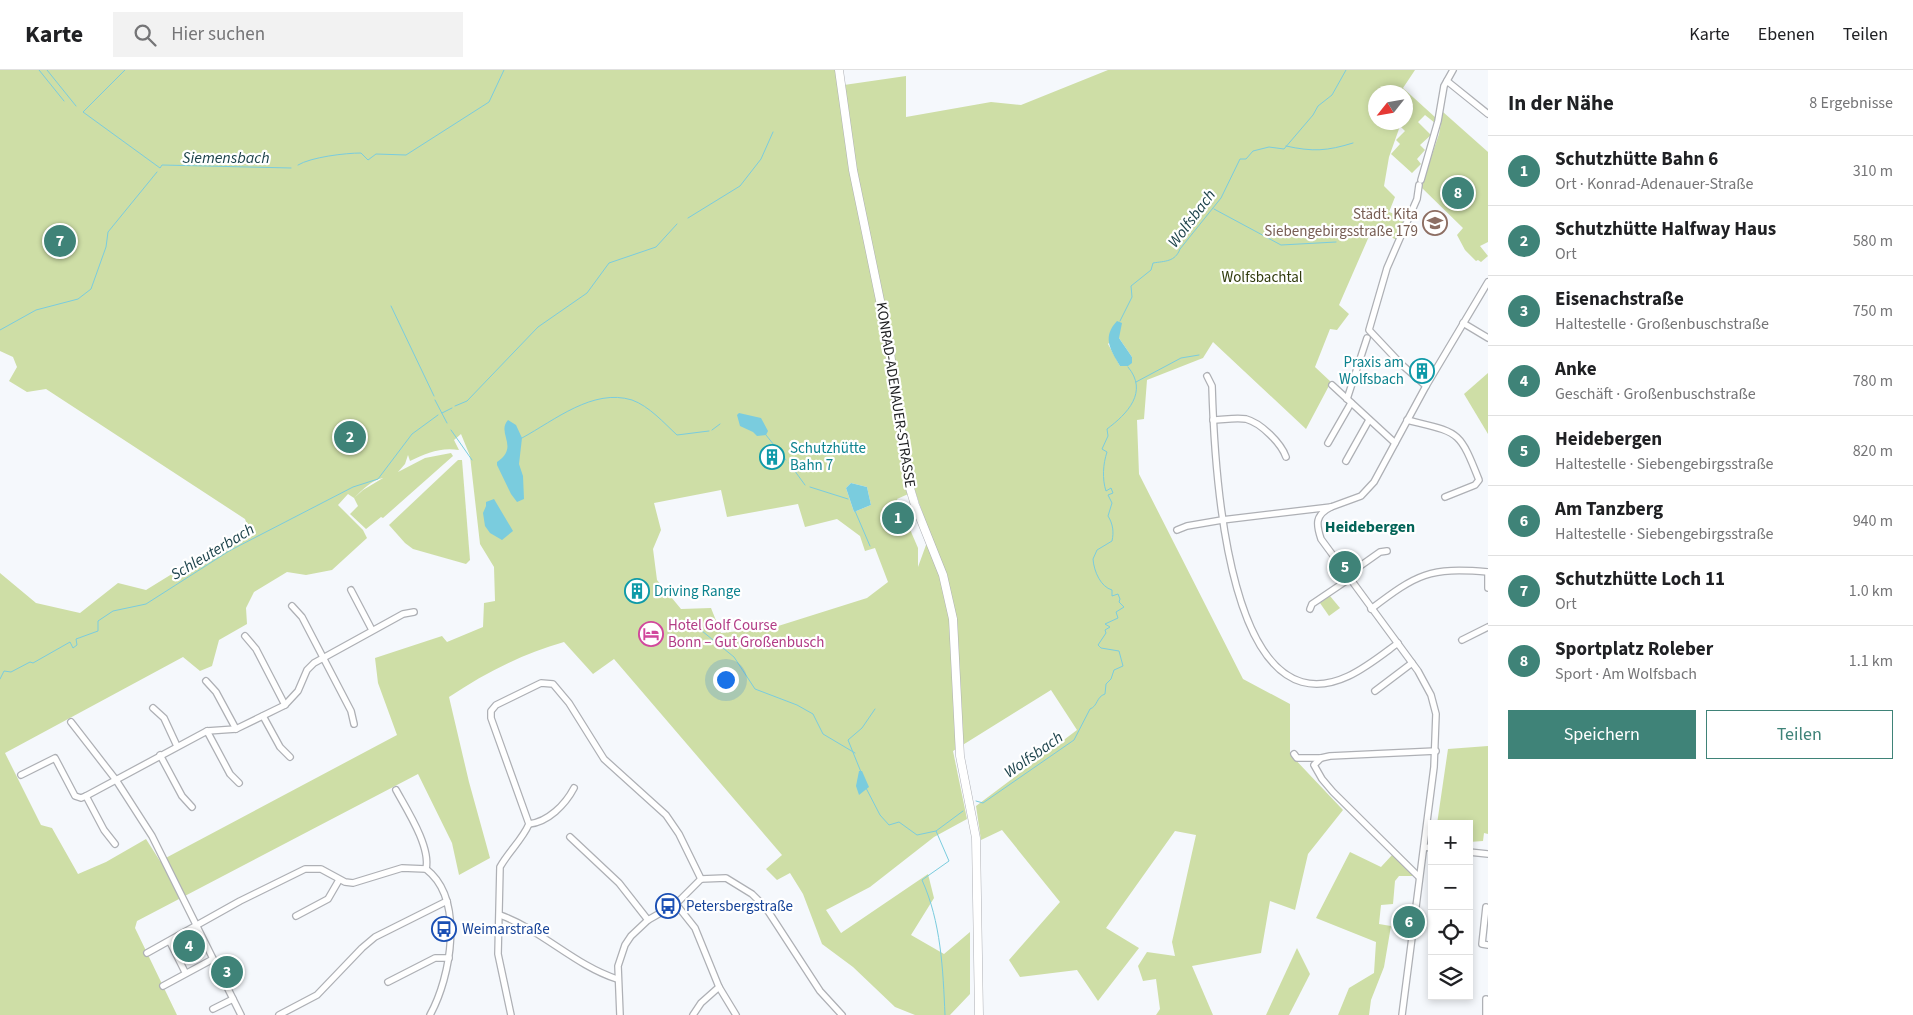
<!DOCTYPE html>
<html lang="de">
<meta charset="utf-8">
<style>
:root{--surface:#fff;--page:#f2f2f2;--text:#202124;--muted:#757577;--line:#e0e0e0;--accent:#3f8378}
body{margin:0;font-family:"Source Sans 3",sans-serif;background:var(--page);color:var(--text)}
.controls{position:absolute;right:15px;bottom:15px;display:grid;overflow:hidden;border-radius:0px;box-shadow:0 2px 8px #0003}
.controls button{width:45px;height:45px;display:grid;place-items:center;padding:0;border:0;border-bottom:1px solid var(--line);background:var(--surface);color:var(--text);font:25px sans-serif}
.compass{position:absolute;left:1368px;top:15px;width:45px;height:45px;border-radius:50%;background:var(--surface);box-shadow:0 2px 8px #0003;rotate:239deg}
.you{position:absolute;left:725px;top:609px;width:18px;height:18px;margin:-12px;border:4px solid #fff;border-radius:50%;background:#1a73e8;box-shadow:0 0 0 8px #1a73e833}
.badge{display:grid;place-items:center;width:32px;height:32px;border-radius:50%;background:var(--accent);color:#fff;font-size:16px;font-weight:700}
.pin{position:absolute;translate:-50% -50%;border:2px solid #fff;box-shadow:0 1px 5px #0006}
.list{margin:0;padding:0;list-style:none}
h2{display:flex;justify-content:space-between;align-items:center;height:65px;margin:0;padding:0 20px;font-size:21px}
h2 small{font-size:16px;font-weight:400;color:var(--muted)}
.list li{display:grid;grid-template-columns:32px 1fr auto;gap:15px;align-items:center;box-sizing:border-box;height:70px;padding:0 20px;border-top:1px solid var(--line)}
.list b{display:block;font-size:19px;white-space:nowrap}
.list p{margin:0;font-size:16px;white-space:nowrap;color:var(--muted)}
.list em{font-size:16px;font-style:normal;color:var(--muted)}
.actions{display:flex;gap:10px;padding:15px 20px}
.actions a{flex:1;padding:11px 0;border:1px solid var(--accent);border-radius:0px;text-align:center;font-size:18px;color:var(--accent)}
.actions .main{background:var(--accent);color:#fff}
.icon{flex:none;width:28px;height:28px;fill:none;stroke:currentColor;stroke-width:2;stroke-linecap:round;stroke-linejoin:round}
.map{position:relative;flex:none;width:1488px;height:945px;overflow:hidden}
header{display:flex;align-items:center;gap:30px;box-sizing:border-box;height:70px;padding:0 25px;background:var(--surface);border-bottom:1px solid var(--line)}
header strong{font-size:24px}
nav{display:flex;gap:28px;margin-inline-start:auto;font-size:18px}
.search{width:350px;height:45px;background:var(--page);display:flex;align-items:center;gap:12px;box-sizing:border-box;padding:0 18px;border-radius:0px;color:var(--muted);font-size:19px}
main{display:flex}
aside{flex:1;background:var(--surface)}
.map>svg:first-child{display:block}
.green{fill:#cedea6;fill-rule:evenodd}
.water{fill:#7accde}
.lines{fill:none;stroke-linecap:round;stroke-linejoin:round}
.stream{stroke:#7accde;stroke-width:1}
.street-casing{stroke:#aeb0b5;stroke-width:8}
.secondary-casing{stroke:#aeb0b5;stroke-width:9}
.street{stroke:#fff;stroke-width:5.5}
.secondary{stroke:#fff;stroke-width:8}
.labels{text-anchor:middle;stroke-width:4.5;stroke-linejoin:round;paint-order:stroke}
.education-label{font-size:15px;fill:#785e54;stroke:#fff;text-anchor:end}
.park-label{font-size:15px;fill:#313c0e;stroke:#fff}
.culture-label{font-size:15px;fill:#0d838f;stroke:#fff;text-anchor:start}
.street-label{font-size:15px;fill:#1f2022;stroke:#fff}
.hotel-label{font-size:15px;fill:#b23c85;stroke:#fff;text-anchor:start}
.transit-label{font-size:15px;fill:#164399;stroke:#fff;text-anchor:start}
.water-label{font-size:16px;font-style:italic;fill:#1d434b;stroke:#fff}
.neighbourhood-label{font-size:16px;font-weight:bold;fill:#036458;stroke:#fff}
</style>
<header>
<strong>Karte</strong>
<div class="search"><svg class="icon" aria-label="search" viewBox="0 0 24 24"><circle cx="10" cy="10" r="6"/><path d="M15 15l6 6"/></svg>Hier suchen</div>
<nav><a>Karte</a><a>Ebenen</a><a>Teilen</a></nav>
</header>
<main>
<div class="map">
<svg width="1488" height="945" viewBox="0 0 1488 945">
<rect width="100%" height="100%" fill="#f5f8fc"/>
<!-- green -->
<g class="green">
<path d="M0 0H842L844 15 906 6V47L991 32 1021 35 1108 0H1415L1403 18 1436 48 1435 53 1425 45 1418 52 1431 65 1420 75 1425 80 1417 89 1421 94 1412 103 1391 84 1400 74 1396 70 1405 61 1400 56 1389 87 1384 116 1395 127 1389 142 1406 148 1397 170 1384 164H1370L1339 235 1349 244 1337 260 1330 259 1315 297 1331 312 1306 359 1213 272 1203 288 1147 310 1144 349 1137 350 1139 404 1243 609 1290 634V684L1343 740 1308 784 1295 840 1270 831 1261 883 1192 896 1213 945H1156L1160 939 1156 909 1143 911 1138 896 1147 882 1175 886 1172 872 1196 765 1175 761 1106 858 1139 878 1098 931 1077 900 1020 907 1009 890 1060 832 1002 760 981 770 976 736 1077 660 1051 620 953 681 967 749 934 767 870 817 826 840 841 863 928 804 934 828 911 865 944 884 970 862V924L950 945H915L895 937 853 897 822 874 803 824 790 803 777 810 766 799 782 785 614 589 593 604 564 572C522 584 485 603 449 627L469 712 490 788 459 805 452 773 418 704 137 851 135 858 177 945H0V503L36 533 80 543 118 513 146 520 248 457 245 449 46 319 27 322 9 311 17 297 13 287 0 281ZM1376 22H1406V52H1376ZM1119 262V268L1132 287 1120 296 1108 274ZM461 364 470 386 480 474 494 497 495 531 484 533 483 557 447 572 442 566 375 588 378 613 397 665 160 791 146 769 106 792 78 804 52 758 41 755 5 683 183 587 200 601 212 596 219 570 247 554 246 538 254 522 287 502 306 505 332 500 367 468 363 460 338 435 348 424 354 428C362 420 372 410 383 408L363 420 354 428 358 436 350 444 366 459 381 447 383 448 453 386 451 383 425 388 398 402 405 394 408 385 410 391C426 383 441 377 459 380L454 370ZM851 413 867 417 871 435 854 442 846 418ZM721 420 727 447 798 434 805 457 837 449 860 466 865 481 875 478 888 512 867 528 775 557 721 563 711 538 681 539 657 510 653 479 661 460 654 433ZM915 421 930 464 918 497V478L897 429Z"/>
<polygon points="1443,42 1488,82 1488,172 1480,176 1488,186 1481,192 1478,190 1476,191 1465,180 1457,165 1463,158 1421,117 1439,64"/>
<polygon points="1488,303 1488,364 1464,324"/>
<polygon points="458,390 462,390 470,490 466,494 413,479 405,473 389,455"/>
<polygon points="1330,526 1340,538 1329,546 1320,533"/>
<polygon points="1488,676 1488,764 1484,763 1483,771 1469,772 1469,754 1437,754 1448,679"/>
<polygon points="1350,782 1381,797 1393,784 1416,806 1399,806 1395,811 1393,834 1381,835 1379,854 1391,856 1384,897 1371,930 1369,945 1338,945 1349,918 1374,903 1376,872 1316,848"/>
<polygon points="1297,878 1310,904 1289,945 1266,945"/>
</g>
<!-- water -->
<g class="water">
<path d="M1117 251 1122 253 1119 268 1132 287V293L1128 296H1120C1110 279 1102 267 1117 251Z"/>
<polygon points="739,343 761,348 768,361 766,365 757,366 753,362 740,356 737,345"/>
<path d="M508 350 516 355 522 368 519 394 523 406 524 429 517 432 511 424 497 395V392C520 377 496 363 508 350Z"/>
<polygon points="851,413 867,417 871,435 854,442 846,418"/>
<polygon points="494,429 513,461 502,470 490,463 485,456 483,443 486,436 486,432"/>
<polygon points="859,701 862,701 869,717 859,725 856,716"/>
</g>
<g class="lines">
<!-- stream -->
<g class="stream">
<polyline points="39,0 64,31"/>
<polyline points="47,0 76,36"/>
<polyline points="125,0 83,42 160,98 162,95 291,98"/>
<path d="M1286 76C1313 82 1327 81 1353 73"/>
<path d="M298 95C311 87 346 83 361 83L368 90 376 84 406 85 489 32 504 0"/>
<polyline points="1214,139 1281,175 1336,172"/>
<polyline points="688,148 740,116 761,89 773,62"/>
<polyline points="391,236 434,326"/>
<path d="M1120 251 1132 227 1131 216 1151 200 1153 193C1165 191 1175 192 1180 179L1221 128 1240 89H1246L1253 81 1269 77 1284 79 1313 45 1318 36 1332 25 1346 0"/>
<polyline points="0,260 36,240 78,229 91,219 106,177 108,162 157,102"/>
<polyline points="1136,312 1181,288 1199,285"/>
<polyline points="435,330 447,353"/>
<polyline points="455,336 467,331 538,257 587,223 609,193 656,177 677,154"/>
<polyline points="442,343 452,338"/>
<polyline points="451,360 472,390"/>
<polyline points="712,360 720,354"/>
<polyline points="766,365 786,390"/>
<path d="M522 368C555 350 593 318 632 330 649 336 664 353 677 365L709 361"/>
<polyline points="789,393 805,415"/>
<polyline points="810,417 848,429"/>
<polyline points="855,441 870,476"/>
<polyline points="702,561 734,587 755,619 797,635 813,644 823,664 855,683"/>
<polyline points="0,609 4,601 11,602 30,592 33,593 70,572 73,578 77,575 76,569 98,561 98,551 113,541 146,534 229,481 353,417 378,409 412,364 438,345"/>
<polyline points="861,702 848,670 862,658 875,639"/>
<polyline points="866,718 880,745 889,755 899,752 917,765 936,761"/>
<path d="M976 731 983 733 1074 670 1090 639C1098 636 1096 627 1105 624L1106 614 1111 609 1114 600 1123 596 1119 581 1101 578 1098 575 1106 563 1105 560 1110 557 1105 554 1118 548 1116 542 1124 537 1119 532 1120 529 1118 524 1112 526V520C1101 517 1094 502 1093 489L1097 480 1112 471C1114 462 1113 454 1108 446L1112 433 1108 425 1113 423 1111 418 1106 421C1102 409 1103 394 1107 382L1102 379 1108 366 1107 359C1127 344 1149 322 1128 297"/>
<path d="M945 945C943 899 941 852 922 810L949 791 936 761 963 741"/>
</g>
<defs>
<g id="street">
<polyline points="1447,11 1488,44"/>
<polyline points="1421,110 1438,51 1444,16 1453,0"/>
<polyline points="1419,115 1417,129 1387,198 1369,260 1401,294 1426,316"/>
<polyline points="1463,253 1488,268"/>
<path d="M1207 306 1212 316C1214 384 1223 589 1302 612 1338 622 1372 592 1398 573"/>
<polyline points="1332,315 1395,373"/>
<polyline points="1347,329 1367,268"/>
<path d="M1213 350C1223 350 1235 347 1246 349 1261 353 1281 373 1286 387"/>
<path d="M1407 350C1459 363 1459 359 1479 410L1475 415 1445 427"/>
<polyline points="1328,373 1351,333"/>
<polyline points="1346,391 1369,350"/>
<path d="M1331 437C1315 445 1316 454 1321 469L1418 601 1431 625 1436 644 1434 697 1402 945"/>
<polyline points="1177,460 1187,456 1222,450 1331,437 1361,426 1374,412 1426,316 1488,212"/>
<polyline points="1488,502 1488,518"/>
<polyline points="1346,506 1380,482 1387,481"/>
<polyline points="351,520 372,560"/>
<polyline points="292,536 302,547 351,641 354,654"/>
<polyline points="1310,539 1312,534 1349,509"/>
<path d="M1371 539C1417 504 1429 497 1488 502"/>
<polyline points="245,566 256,579 285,635"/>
<polyline points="1462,570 1488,557"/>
<polyline points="206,611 216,622 236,659"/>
<polyline points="1375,621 1412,593"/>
<polyline points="153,638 164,648 177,676"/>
<polyline points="263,646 280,677 290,687"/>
<polyline points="71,652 116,710 152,766 241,945"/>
<polyline points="207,661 230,704 239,713"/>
<polyline points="1294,684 1297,688 1321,688"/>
<polyline points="160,685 182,726 192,737"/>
<polyline points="21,705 55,688 75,726 81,728 86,726 207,661 236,659 285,635 298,621 307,600 314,593 403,544 414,542"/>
<path d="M396 720C407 740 431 777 426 799"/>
<polyline points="86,726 104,760 115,774"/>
<path d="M529 754C548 752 565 735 574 718"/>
<polyline points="570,767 619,813 648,850"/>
<polyline points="1424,777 1432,778"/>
<polyline points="1469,782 1488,784"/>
<polyline points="1419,807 1333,722 1322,709 1314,695 1321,688 1330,686 1436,681"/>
<polyline points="701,809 726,808 752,824 766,838 820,921 842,945"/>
<polyline points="676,834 695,858 719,917 736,945"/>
<polyline points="1486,837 1482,874 1488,875"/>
<path d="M500 845C542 860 574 895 617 909"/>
<polyline points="296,846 328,829 339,810"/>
<polyline points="170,872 185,902"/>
<path d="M147 883 240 831 305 799H321L345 812 353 813 402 798 426 799C465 829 451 907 430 945"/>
<polyline points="388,912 435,888 449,888"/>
<polyline points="163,916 213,889"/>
<polyline points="213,939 233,929"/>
<polyline points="279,945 317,925 362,878 375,867 447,831"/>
<path d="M511 945 498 884 500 797C509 781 522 770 529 754L491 648V641L496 635 541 613 553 614 569 633 604 689 666 745 679 764 701 809"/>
<polyline points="620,945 618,896 625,875 631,866 648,850 676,834 701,809"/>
<polyline points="693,945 701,933 719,917"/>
<polyline points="1486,945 1486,929"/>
</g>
<polyline id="secondary" points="839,0 853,100 888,269 909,415 915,435 943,505 953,549 960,686 976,768 979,945"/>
</defs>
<!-- street casing -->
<use href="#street" class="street-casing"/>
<!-- secondary casing -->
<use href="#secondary" class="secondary-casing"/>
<!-- street -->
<use href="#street" class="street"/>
<!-- secondary -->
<use href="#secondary" class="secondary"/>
</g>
<!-- icons -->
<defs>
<symbol id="school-ring" viewBox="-11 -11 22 22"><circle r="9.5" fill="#fff" stroke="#8d6e63" stroke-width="1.5"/><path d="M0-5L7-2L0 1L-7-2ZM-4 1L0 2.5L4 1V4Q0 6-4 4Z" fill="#8d6e63"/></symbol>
<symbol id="building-ring" viewBox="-11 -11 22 22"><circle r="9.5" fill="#fff" stroke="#0f9aa8" stroke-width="1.5"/><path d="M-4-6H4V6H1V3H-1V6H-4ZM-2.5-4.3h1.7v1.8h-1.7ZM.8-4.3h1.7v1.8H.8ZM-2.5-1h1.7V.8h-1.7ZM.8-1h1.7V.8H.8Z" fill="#0f9aa8"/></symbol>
<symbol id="hotel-ring" viewBox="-11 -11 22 22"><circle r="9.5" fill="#fff" stroke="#d1479c" stroke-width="1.5"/><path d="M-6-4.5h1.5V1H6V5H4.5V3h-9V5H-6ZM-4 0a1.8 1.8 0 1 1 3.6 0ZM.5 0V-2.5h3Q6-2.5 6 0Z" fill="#d1479c"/></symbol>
<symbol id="bus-ring" viewBox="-11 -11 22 22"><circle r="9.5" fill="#fff" stroke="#1a4fb4" stroke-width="1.5"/><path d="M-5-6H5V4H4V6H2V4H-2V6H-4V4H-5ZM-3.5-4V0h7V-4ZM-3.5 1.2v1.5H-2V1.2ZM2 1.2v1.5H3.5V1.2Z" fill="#1a4fb4"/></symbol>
</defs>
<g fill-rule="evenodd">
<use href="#school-ring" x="1421" y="139" width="28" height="28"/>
<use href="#building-ring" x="1408" y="287" width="28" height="28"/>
<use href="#building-ring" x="758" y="373" width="28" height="28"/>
<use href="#building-ring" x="623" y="507" width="28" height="28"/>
<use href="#hotel-ring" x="637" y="550" width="28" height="28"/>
<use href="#bus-ring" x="654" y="822" width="28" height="28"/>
<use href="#bus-ring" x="430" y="845" width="28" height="28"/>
</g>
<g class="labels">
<!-- education labels -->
<g class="education-label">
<text x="1418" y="149">Städt. Kita<tspan x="1418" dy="17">Siebengebirgsstraße 179</tspan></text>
</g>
<!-- park labels -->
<g class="park-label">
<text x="1262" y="212">Wolfsbachtal</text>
</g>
<!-- culture labels -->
<g class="culture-label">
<text x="1404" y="297" text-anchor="end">Praxis am<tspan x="1404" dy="17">Wolfsbach</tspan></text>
<text x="790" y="383">Schutzhütte<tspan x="790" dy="17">Bahn 7</tspan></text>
<text x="654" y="526">Driving Range</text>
</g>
<!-- street labels -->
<g class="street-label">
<text transform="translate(896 325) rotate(81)" y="5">KONRAD-ADENAUER-STRASSE</text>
</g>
<!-- hotel labels -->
<g class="hotel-label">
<text x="668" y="560">Hotel Golf Course<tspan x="668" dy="17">Bonn – Gut Großenbusch</tspan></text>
</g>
<!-- transit labels -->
<g class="transit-label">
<text x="686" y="841">Petersbergstraße</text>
<text x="462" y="864">Weimarstraße</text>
</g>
<!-- water labels -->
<g class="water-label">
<text x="226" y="93">Siemensbach</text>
<text transform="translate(1191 148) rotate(-53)" y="6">Wolfsbach</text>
<text transform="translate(212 481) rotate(-31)" y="6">Schleuterbach</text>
<text transform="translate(1033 684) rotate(-35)" y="6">Wolfsbach</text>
</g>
<!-- neighbourhood labels -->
<g class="neighbourhood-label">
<text x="1370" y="462">Heidebergen</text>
</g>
</g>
</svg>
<div class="controls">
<button>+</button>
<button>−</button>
<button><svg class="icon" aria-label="locate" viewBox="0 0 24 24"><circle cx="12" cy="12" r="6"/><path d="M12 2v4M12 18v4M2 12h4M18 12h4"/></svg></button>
<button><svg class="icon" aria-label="layers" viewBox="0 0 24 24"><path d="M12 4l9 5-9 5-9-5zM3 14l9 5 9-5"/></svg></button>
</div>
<svg class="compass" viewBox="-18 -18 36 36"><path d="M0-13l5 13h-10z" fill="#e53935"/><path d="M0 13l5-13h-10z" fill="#757577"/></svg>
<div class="you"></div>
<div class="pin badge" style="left:898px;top:448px">1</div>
<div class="pin badge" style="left:350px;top:367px">2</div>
<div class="pin badge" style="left:227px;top:902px">3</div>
<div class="pin badge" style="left:189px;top:876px">4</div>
<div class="pin badge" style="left:1345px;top:497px">5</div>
<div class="pin badge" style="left:1409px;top:852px">6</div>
<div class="pin badge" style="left:60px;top:171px">7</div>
<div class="pin badge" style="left:1458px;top:123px">8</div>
</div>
<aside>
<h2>In der Nähe<small>8 Ergebnisse</small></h2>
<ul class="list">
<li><span class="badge">1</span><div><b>Schutzhütte Bahn 6</b><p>Ort · Konrad-Adenauer-Straße</p></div><em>310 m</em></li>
<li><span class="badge">2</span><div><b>Schutzhütte Halfway Haus</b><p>Ort</p></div><em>580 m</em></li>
<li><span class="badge">3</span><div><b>Eisenachstraße</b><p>Haltestelle · Großenbuschstraße</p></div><em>750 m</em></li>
<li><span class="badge">4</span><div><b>Anke</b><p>Geschäft · Großenbuschstraße</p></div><em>780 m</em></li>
<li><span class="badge">5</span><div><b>Heidebergen</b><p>Haltestelle · Siebengebirgsstraße</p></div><em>820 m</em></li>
<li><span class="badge">6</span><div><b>Am Tanzberg</b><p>Haltestelle · Siebengebirgsstraße</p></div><em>940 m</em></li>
<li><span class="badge">7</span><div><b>Schutzhütte Loch 11</b><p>Ort</p></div><em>1.0 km</em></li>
<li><span class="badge">8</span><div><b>Sportplatz Roleber</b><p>Sport · Am Wolfsbach</p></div><em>1.1 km</em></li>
</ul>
<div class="actions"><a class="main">Speichern</a><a>Teilen</a></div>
</aside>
</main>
